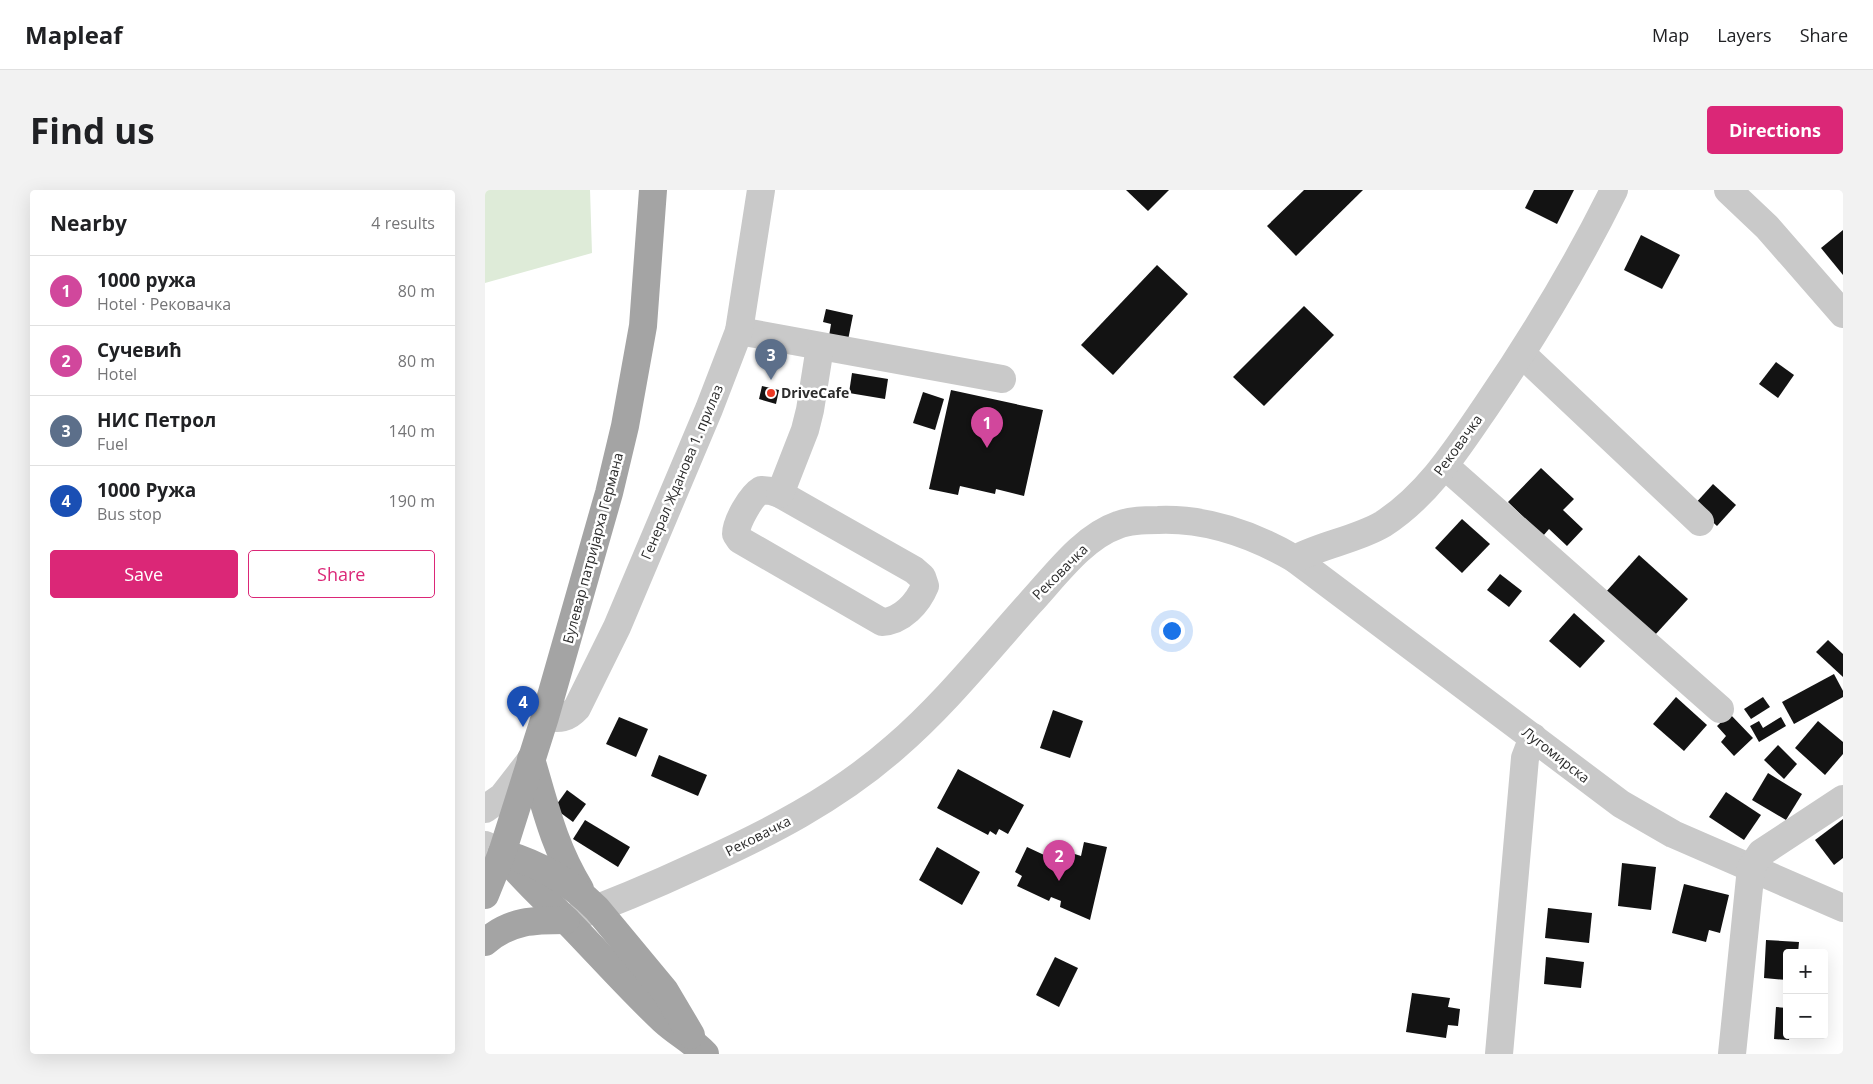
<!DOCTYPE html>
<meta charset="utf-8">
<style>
:root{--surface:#fff;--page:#f2f2f2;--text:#202124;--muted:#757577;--line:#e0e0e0;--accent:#db2777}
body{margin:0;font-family:"Open Sans",sans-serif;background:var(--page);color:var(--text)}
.controls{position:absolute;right:15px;bottom:15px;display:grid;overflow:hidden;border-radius:5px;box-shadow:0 5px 20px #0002}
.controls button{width:45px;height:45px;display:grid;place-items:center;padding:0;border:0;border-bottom:1px solid var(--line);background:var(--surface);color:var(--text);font:25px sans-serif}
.you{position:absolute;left:686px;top:440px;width:18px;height:18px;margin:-12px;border:4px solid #fff;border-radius:50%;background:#1a73e8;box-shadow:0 0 0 8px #1a73e833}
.badge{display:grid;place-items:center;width:32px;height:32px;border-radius:50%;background:var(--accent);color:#fff;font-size:16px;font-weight:700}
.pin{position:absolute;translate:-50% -41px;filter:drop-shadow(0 1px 2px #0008)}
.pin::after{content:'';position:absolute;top:26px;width:18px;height:15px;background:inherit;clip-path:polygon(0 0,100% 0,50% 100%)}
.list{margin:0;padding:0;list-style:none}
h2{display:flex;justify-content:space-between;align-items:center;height:65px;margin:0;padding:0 20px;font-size:21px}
h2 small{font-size:16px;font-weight:400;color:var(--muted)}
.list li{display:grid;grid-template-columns:32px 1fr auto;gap:15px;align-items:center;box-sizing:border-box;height:70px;padding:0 20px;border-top:1px solid var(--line)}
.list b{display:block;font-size:19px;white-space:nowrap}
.list p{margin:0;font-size:16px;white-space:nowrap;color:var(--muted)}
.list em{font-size:16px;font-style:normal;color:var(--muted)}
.actions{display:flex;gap:10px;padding:15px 20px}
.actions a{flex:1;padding:11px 0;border:1px solid var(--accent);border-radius:5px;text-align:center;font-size:18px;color:var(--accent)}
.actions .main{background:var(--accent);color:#fff}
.map{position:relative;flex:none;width:1358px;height:864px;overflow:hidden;border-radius:5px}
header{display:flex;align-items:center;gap:30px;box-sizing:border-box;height:70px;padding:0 25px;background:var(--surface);border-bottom:1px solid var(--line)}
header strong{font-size:24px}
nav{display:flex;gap:28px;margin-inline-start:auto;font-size:18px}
.intro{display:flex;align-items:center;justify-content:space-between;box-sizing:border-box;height:120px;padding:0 30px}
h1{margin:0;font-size:35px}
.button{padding:12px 22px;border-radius:5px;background:var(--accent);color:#fff;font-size:18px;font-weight:700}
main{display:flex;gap:30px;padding:0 30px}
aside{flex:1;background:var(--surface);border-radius:5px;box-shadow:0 5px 20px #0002}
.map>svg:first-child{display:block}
.green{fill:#deebd8}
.building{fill:#131313}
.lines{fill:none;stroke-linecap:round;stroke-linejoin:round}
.minor{stroke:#c9c9c9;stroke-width:28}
.major{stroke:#a4a4a4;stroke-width:28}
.poi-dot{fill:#ec3924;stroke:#fff;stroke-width:2}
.labels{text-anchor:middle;stroke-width:5;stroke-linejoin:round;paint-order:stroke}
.poi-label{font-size:14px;font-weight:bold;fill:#2c2c2c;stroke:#fff;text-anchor:start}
.street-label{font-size:14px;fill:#2c2c2c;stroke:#fff}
</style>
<header>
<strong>Mapleaf</strong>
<nav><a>Map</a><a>Layers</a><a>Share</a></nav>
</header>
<div class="intro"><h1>Find us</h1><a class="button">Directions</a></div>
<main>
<aside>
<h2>Nearby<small>4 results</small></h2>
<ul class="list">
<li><span class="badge" style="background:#d1479c">1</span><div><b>1000 ружа</b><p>Hotel · Рековачка</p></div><em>80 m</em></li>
<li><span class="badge" style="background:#d1479c">2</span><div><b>Сучевић</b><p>Hotel</p></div><em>80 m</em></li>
<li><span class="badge" style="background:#5c6f8a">3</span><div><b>НИС Петрол</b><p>Fuel</p></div><em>140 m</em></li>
<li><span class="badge" style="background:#1a4fb4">4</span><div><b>1000 Ружа</b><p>Bus stop</p></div><em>190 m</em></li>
</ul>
<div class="actions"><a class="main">Save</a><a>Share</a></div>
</aside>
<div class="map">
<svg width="1358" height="864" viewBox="0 0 1358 864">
<rect width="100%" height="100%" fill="#fff"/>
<!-- green -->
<polygon class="green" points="0,0 105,0 107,63 0,93"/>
<!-- building -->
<g class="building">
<polygon points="641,0 684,0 663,21"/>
<polygon points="819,0 878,0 811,66 782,36"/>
<polygon points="1049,0 1089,0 1072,34 1040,18"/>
<polygon points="1358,40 1358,85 1336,58"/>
<polygon points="1156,45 1195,65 1177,99 1139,80"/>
<polygon points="672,75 703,104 628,185 596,155"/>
<polygon points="819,116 849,145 779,216 748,187"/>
<polygon points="341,119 368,125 363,150 344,146 346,134 338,132"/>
<polygon points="1291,172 1309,185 1293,208 1274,194"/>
<polygon points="367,183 403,189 400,209 364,203"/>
<polygon points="277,196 294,200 291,214 274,209"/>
<polygon points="466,200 558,220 539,306 511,299 510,304 475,296 473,305 444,299"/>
<polygon points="438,202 459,209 450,240 428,233"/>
<polygon points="1056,278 1089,309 1078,320 1098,339 1082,356 1064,339 1058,346 1023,312"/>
<polygon points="1228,294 1251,315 1232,336 1209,315"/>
<polygon points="977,329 1005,354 977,383 950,358"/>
<polygon points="1154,365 1203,409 1169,446 1120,403"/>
<polygon points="1015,384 1037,401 1024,417 1002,400"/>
<polygon points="1089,423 1120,451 1095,478 1064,451"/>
<polygon points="1343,450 1358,464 1358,487 1331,462"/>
<polygon points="1349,484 1358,501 1358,507 1309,534 1297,512"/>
<polygon points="1191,507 1222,535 1199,561 1168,534"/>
<polygon points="1278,507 1285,517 1266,529 1259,519"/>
<polygon points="568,520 598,531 585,568 555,558"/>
<polygon points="1245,524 1268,548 1249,566 1236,552 1241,546 1232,536"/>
<polygon points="134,527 163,539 151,567 121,554"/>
<polygon points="1296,527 1301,536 1274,552 1265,536 1274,531 1278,538"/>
<polygon points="1333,531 1358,552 1358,564 1340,585 1310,558"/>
<polygon points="1293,555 1312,574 1299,589 1279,570"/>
<polygon points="174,565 222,585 213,606 166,586"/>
<polygon points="473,579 539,615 523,644 514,639 511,645 505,641 503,645 452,618"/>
<polygon points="1283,583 1317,604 1301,630 1267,610"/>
<polygon points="82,600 101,614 88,632 69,618"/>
<polygon points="1241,602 1276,625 1259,650 1224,627"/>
<polygon points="1358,629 1358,668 1349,675 1330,650"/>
<polygon points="100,630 145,657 133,677 88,649"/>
<polygon points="599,652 622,657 605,730 575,717 576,711 566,707 564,711 532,696 537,686 530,682 542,657 572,671 574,659 596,666"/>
<polygon points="452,657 495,682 477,715 434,690"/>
<polygon points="1137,673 1171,677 1166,720 1133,716"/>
<polygon points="1199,694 1244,705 1235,743 1224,740 1221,752 1187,743"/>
<polygon points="1063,718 1107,723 1104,753 1060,748"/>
<polygon points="1281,750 1314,752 1313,763 1302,763 1302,790 1279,788"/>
<polygon points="570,767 593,778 574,817 551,805"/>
<polygon points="1061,767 1099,772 1096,798 1059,794"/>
<polygon points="927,803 965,808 963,817 975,819 973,836 963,835 961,848 921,842"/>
<polygon points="1291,817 1302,818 1302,845 1305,845 1304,850 1289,849"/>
</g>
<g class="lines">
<!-- minor -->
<g class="minor">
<polyline points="1243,0 1282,37 1358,124"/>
<polyline points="254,141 517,189"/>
<polyline points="1037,164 1215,332"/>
<polyline points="960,276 1235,519"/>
<path d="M276 300 286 301 295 304 429 380 437 387 440 396C433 413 417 431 397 432L255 350 251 344C251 332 266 306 276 300Z"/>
<polyline points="295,304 320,240 325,220 335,157"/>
<polyline points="810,369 1136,614 1188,644 1358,718"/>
<path d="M60 527C75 529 82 529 92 518L132 437 224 219 254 141 276 0"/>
<polyline points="0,619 17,607 45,571"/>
<polyline points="0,655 17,663"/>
<path d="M81 730C125 714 168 696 211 676 282 644 351 609 410 557 460 514 501 462 545 413 570 386 598 347 633 335 646 330 660 330 673 330 722 328 767 344 810 369 838 354 871 350 898 334 943 305 972 259 1002 215 1049 146 1092 75 1129 0"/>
<polyline points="1014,864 1040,568 1048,547"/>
<polyline points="1247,864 1266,678 1276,663 1358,609"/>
</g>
<!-- major -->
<g class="major">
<path d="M46 569C60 616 69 657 95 699"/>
<path d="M17 663C37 689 60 709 83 732 115 765 145 799 178 830 192 843 208 851 220 864"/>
<path d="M17 663C55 674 84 691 112 719L180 801 206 845"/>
<polyline points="0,705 17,663 60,527 124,303 140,236 158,136 168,0"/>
<path d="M0 752C26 730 49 730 81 730"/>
</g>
</g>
<!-- markers -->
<circle class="poi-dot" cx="286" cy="203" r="5"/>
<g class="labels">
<!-- poi labels -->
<g class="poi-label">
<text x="296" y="208">DriveCafe</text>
</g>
<!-- street labels -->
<g class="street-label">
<text transform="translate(973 255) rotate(-54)" y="5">Рековачка</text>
<text transform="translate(197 282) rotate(-67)" y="5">Генерал Жданова 1. прилаз</text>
<text transform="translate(108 358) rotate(-75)" y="5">Булевар патријарха Германа</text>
<text transform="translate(575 382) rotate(-45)" y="5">Рековачка</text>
<text transform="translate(1071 565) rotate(38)" y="5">Лугомирска</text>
<text transform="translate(273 646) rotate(-27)" y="5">Рековачка</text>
</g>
</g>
</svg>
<div class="controls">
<button>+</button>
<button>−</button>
</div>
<div class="you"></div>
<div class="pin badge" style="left:502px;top:258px;background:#d1479c">1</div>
<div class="pin badge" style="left:574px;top:691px;background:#d1479c">2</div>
<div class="pin badge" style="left:286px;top:190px;background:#5c6f8a">3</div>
<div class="pin badge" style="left:38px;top:537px;background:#1a4fb4">4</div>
</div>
</main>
